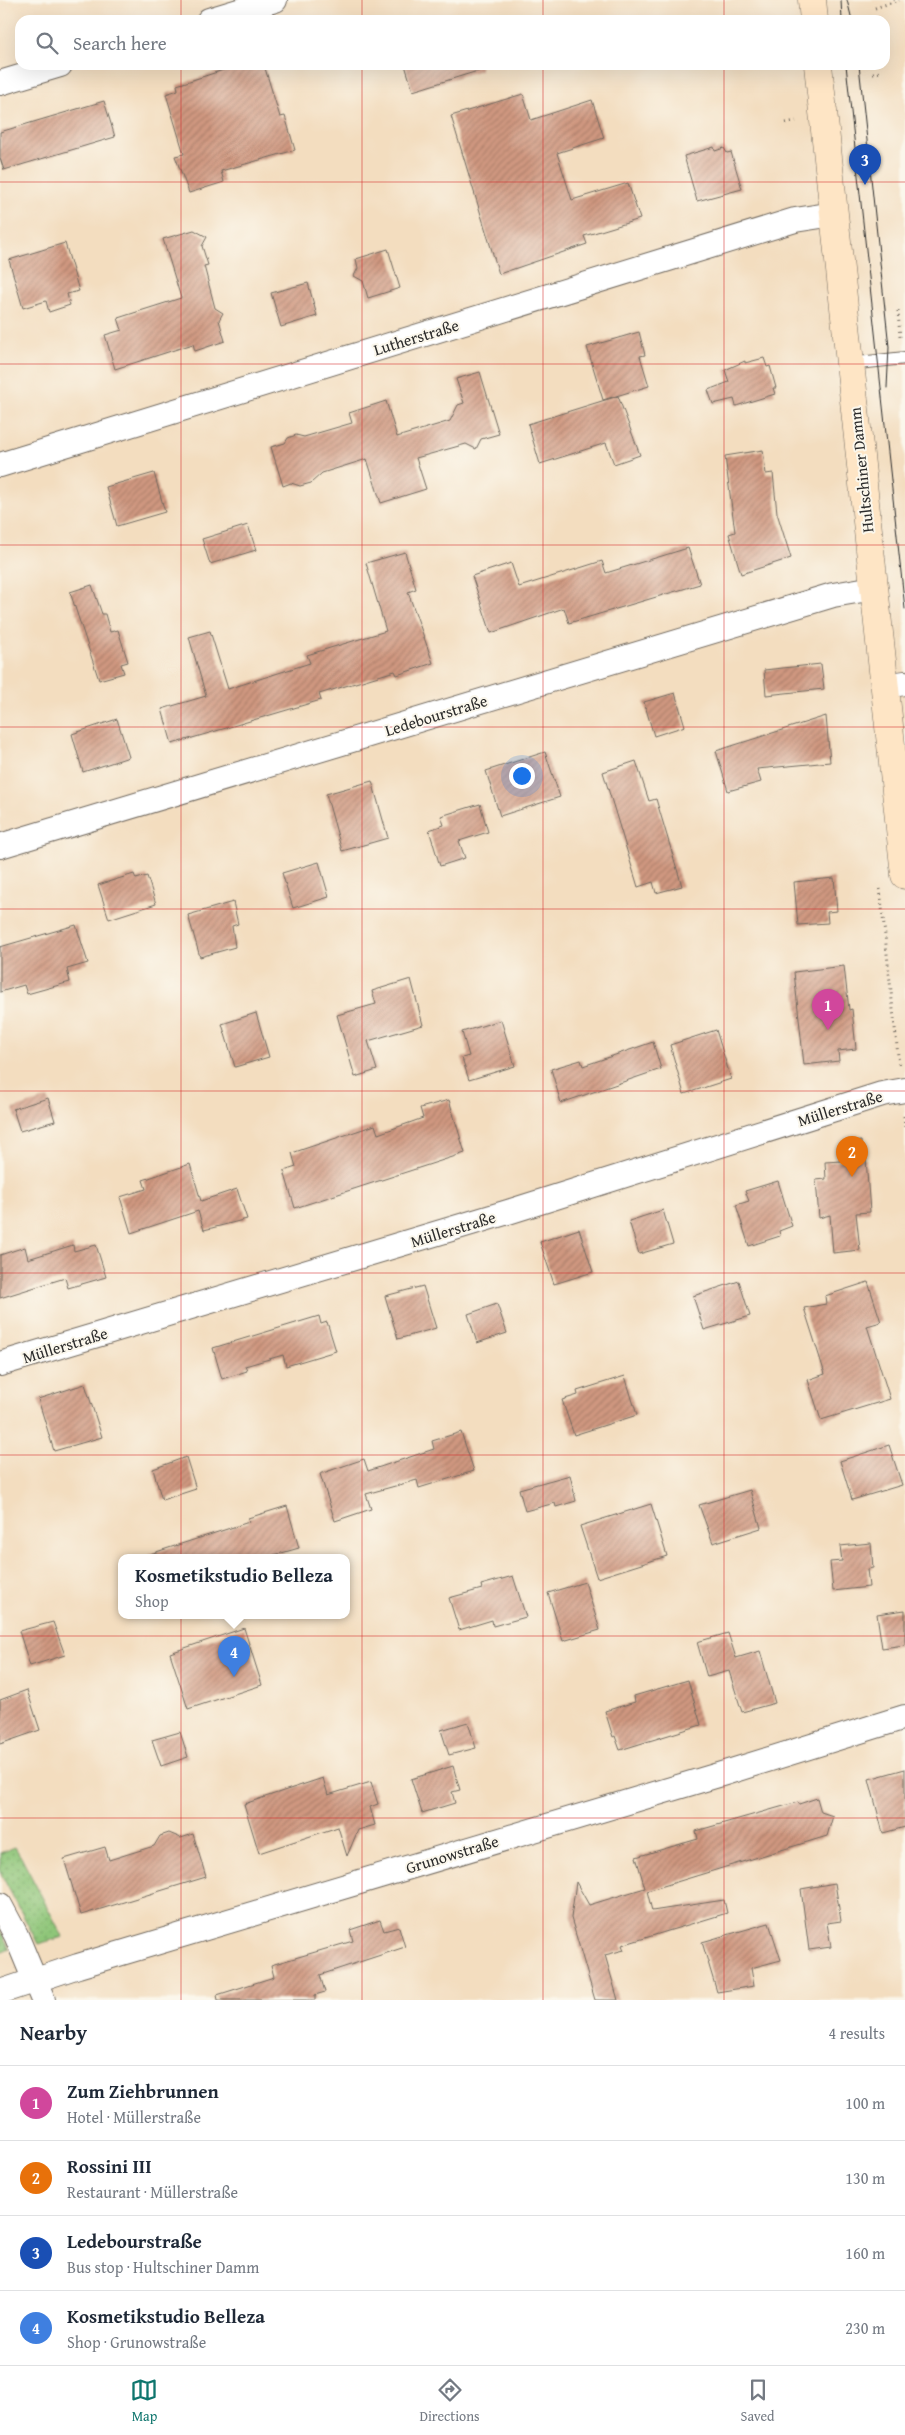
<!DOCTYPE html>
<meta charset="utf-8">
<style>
:root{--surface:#fff;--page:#f2f2f3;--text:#1f2937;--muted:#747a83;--line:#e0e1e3;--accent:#0f766e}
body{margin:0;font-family:"Gentium Book Plus",serif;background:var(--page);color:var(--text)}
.you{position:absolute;left:521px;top:775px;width:18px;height:18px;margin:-12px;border:4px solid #fff;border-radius:50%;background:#1a73e8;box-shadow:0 0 0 8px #1a73e833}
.badge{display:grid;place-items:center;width:32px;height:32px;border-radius:50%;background:var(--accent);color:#fff;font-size:16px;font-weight:700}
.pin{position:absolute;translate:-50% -41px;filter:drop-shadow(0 1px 2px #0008)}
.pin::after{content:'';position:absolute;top:26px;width:18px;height:15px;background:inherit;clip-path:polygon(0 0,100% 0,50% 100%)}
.popup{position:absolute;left:118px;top:1554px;width:232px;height:65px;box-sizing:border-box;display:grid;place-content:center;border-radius:10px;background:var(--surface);filter:drop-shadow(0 1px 4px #0005);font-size:16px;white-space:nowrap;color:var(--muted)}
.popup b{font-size:19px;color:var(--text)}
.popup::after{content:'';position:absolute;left:50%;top:100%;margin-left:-10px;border:10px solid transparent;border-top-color:var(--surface)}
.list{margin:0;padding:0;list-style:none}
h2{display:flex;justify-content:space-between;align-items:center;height:65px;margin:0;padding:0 20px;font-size:21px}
h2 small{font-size:16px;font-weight:400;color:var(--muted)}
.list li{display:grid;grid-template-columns:32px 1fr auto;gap:15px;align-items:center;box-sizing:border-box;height:75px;padding:0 20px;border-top:1px solid var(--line)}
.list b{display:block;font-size:19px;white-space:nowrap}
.list p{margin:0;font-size:16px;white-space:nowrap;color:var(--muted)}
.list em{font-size:16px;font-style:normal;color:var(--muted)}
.icon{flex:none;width:28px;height:28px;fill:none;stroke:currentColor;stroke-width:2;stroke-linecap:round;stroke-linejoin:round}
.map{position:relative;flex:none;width:905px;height:2000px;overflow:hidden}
.search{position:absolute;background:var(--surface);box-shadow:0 5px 20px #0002;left:15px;right:15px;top:15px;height:55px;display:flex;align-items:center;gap:12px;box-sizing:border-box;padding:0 18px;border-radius:15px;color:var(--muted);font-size:19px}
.sheet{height:365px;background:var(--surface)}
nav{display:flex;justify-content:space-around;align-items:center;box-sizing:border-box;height:70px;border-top:1px solid var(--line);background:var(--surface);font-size:14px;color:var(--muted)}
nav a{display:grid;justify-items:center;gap:2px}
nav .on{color:var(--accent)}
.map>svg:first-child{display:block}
.grass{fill:url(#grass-dots);stroke:#5d7852}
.building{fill:url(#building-hatch)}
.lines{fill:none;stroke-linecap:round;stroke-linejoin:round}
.service-casing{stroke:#71695f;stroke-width:14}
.minor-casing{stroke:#71695f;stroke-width:26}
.secondary-casing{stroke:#71695f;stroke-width:29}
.path{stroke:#71695f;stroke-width:3;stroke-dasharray:1 4;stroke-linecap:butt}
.service{stroke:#fff;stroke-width:12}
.minor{stroke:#fff;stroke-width:24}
.secondary{stroke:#fee5c5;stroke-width:28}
.tram{stroke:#2b2b2b;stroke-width:1}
.grid{fill:none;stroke:#d62828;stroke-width:1;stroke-opacity:0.55}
.labels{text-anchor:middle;stroke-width:4;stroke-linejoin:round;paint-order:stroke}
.street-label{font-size:16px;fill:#2b2b2b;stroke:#fbf7ec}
</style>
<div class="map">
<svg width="905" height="2000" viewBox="0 0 905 2000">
<defs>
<pattern id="grass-dots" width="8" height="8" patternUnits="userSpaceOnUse" patternTransform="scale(1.25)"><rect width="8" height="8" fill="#8fc679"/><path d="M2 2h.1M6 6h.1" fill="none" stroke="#75a163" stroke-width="1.8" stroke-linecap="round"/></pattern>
<pattern id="building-hatch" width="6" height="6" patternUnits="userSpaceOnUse" patternTransform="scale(1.25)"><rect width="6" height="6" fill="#d09880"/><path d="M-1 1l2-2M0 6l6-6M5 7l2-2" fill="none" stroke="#a97c69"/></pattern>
</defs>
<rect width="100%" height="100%" fill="#fbf7ec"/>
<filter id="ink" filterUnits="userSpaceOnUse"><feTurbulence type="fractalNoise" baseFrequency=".02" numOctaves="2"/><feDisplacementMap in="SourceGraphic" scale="10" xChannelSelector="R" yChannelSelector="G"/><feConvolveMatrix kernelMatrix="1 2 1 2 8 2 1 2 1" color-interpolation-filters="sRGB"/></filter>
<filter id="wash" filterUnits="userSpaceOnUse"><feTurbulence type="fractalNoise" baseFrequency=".0096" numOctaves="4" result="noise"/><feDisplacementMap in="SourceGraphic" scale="20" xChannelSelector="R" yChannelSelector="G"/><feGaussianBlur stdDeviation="1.12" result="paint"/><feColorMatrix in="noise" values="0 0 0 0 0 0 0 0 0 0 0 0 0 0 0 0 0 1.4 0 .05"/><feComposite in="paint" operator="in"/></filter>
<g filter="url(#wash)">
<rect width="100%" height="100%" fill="#f3ddbf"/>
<!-- grass -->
<g class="grass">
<polygon points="15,1847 21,1857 63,1937 38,1944 0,1872 0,1853"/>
<polygon points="0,1930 10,1949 0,1953"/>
</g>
<g id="blocks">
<!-- building -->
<g class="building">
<polygon points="239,65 264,65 280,117 285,116 295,150 221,171 224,182 189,193 175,156 184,154 166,94 178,90 177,85"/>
<polygon points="405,65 480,65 481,70 413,91"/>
<polygon points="523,94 531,120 592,100 604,138 557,153 572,200 628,183 640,219 584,236 587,244 499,274 451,116"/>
<polygon points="104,101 115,137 4,170 0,158 0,132"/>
<polygon points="714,147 715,151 724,148 727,153 731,152 742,189 697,201 684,156"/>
<polygon points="194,230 207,237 202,246 208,265 204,266 215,308 223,313 219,320 225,341 195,351 193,344 115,369 105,335 122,330 118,318 181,298 163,239"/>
<polygon points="65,243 79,291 67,294 70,305 49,312 46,301 23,308 9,260"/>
<polygon points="388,249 400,288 368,298 363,281 354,276 358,268 356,259"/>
<polygon points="308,283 317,316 281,327 271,293"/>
<polygon points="639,332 645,355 640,356 649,386 603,400 587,347"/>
<polygon points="764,358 767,367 770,366 776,388 773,388 775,394 736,406 734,399 713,404 708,390 729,382 725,370 745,361 745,363"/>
<polygon points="480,372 499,434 481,439 476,449 466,444 416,458 426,489 381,503 367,459 322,473 311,483 300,486 291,483 283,486 271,447 285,443 288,438 296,435 304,437 352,423 349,413 386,401 397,437 450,421 458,405 464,403 456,379"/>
<polygon points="618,396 640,455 614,464 606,443 540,464 528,424"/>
<polygon points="763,450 766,474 773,473 777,513 791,558 741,574 729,534 735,532 725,456"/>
<polygon points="154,473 165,512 117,526 106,487"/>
<polygon points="248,525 256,550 210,564 202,539"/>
<polygon points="688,548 700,584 569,623 564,608 491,633 472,576 511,563 519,587 602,561 606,573"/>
<polygon points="405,552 416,589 408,592 433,663 397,675 395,671 319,694 321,700 172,744 162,709 206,696 189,637 210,631 228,689 310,663 307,655 386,631 366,563"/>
<polygon points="92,585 102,614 105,614 110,632 118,630 128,662 121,664 124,673 99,680 70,592"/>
<polygon points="821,664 824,689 766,695 764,670"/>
<polygon points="675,693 685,726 654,736 644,702"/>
<polygon points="826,716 830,762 757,769 761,782 728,791 716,751"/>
<polygon points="117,719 129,757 83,772 72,734"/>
<polygon points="545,752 560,797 500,816 486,771"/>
<polygon points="636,761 649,801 656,799 682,886 656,893 653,882 638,887 603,772"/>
<polygon points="372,781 388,838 342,851 326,794"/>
<polygon points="480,804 488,832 459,841 465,858 440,866 429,830 444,825 441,816"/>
<polygon points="319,862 329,897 293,908 282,873"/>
<polygon points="134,874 136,879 147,876 156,904 109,919 98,885"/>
<polygon points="834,878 837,911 827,912 828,923 798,925 794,882"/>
<polygon points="233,902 238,924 232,926 235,947 200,957 188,915"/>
<polygon points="76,925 88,963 67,969 70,982 27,994 24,985 0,992 0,947"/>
<polygon points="844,966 849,1010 852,1009 856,1049 838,1051 839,1061 804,1065 794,972"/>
<polygon points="411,979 423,1025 368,1041 377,1070 355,1077 337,1015 376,1004 372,991"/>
<polygon points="256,1013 269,1057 235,1067 222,1024"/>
<polygon points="501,1020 515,1066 469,1080 462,1058 469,1056 462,1032"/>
<polygon points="716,1030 731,1079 684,1094 670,1045"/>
<polygon points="653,1042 661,1069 561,1103 551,1069 581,1060 583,1066"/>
<polygon points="48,1098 55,1121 20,1131 13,1109"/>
<polygon points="449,1100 465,1153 295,1208 284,1171 296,1167 292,1153 375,1125 378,1134 423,1118 420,1108"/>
<polygon points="861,1141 862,1159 866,1159 870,1212 856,1213 860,1250 833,1253 830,1215 819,1218 816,1180 826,1179 825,1162 841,1161 840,1143"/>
<polygon points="190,1164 201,1201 237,1189 247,1219 204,1230 198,1211 131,1233 120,1197 146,1189 143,1180"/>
<polygon points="778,1181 792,1226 779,1231 780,1236 749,1246 736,1205 749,1201 745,1191"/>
<polygon points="663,1210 673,1244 639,1254 629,1221"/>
<polygon points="579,1229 593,1272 554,1284 540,1242"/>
<polygon points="73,1245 74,1251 96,1245 106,1277 68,1288 65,1278 0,1298 0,1255 25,1247 28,1259"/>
<polygon points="739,1281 750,1316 704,1330 693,1296"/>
<polygon points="868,1282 881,1322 867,1326 890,1399 821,1420 808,1380 825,1374 804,1308 826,1304 825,1296"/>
<polygon points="423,1286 436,1328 398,1339 385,1296"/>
<polygon points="497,1304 507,1333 477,1343 468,1314"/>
<polygon points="319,1316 321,1324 327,1322 336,1351 286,1366 283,1355 245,1366 247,1371 222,1379 213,1348"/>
<polygon points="625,1376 637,1415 574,1435 562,1400 578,1395 577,1391"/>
<polygon points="85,1384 102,1437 54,1451 38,1399"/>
<polygon points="461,1432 474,1471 419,1488 417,1480 366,1494 371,1509 335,1521 320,1474 364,1459 368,1471 434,1449 432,1441"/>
<polygon points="889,1445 902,1485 852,1500 840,1461"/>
<polygon points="186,1457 196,1489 162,1500 153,1469"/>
<polygon points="570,1475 576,1501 556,1507 555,1503 525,1511 519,1489"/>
<polygon points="750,1490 761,1528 713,1543 699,1505"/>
<polygon points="651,1504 667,1556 597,1578 580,1526"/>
<polygon points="287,1506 299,1548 264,1558 150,1558 150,1554 249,1522 248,1518"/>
<polygon points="871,1543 873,1568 867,1569 869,1587 833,1591 830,1562 842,1561 840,1546"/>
<polygon points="513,1576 526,1617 493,1626 492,1620 459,1630 449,1598 482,1589 481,1585"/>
<polygon points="585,1582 600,1630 563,1641 548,1593"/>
<polygon points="905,1610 905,1645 882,1648 877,1614"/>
<polygon points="53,1622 65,1655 30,1666 19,1631"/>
<polygon points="244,1628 262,1685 188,1709 170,1653"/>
<polygon points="728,1633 736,1658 760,1651 775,1703 742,1712 729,1671 707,1677 697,1642"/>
<polygon points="688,1680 701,1725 620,1750 615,1736 613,1737 605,1711 635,1702 634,1696"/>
<polygon points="27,1690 40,1730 0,1744 0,1700"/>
<polygon points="468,1722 476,1748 449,1755 441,1730"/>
<polygon points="180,1732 188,1757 161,1766 152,1740"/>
<polygon points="453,1766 460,1790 452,1792 455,1803 422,1813 411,1779"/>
<polygon points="905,1769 905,1827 883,1833 869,1779"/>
<polygon points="323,1778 328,1795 371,1782 378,1804 370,1807 375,1825 358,1830 347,1856 338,1827 259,1853 244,1804"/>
<polygon points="817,1798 821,1812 833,1816 827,1836 647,1891 652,1911 724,1900 727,1913 622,1945 624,1950 605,1955 618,2000 595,2000 571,1918 576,1882 589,1905 645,1888 636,1857 698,1839 696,1831 798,1802 799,1804"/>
<polygon points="169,1833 181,1838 193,1834 206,1877 81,1915 64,1859 105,1847 109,1860 154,1846 160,1836"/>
<polygon points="835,1883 841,1921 827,1923 831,1947 809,1950 801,1889"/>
<polygon points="380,1920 384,1931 399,1927 405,1947 320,1975 325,1992 315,1995 315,2000 218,2000 217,1995 274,1977 271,1965 353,1941 350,1930"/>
<polygon points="769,1923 781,1960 751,1968 754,1986 717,1992 702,1942"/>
</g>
</g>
</g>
<g filter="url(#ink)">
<use href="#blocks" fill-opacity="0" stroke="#71695f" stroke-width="1"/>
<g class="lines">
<defs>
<polyline id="service" points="849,364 905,358"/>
<g id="minor">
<polyline points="209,20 275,0"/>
<polyline points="0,83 60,65"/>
<polyline points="0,465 795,220 834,214"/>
<polyline points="884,686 905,683"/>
<polyline points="0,846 833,595 874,588"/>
<polyline points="0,1364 508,1212 882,1094 905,1090"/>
<polyline points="0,1905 16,1935 43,2000"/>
<polyline points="0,1992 78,1966 725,1773 905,1717"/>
</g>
<g id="secondary">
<polyline points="812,0 814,20"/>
<polyline points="818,65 905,875"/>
</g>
</defs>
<!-- service casing -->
<use href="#service" class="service-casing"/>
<!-- minor casing -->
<use href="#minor" class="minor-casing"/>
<!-- secondary casing -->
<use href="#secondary" class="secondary-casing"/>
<!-- path -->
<g class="path">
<polyline points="875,8 899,0"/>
<polyline points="873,73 882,72"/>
<polyline points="786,123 796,121"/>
<polyline points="898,311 900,337"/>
<polyline points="880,889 899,1065"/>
<polyline points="904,1116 905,1127"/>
</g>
<!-- service -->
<use href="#service" class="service"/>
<!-- minor -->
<use href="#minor" class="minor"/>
<!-- secondary -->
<use href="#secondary" class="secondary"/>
<!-- tram -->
<g class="tram">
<polyline points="841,0 842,20"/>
<polyline points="847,0 852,20"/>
<polyline points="846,65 905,609"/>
<polyline points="859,65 889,347 887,388"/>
</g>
</g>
</g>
<!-- grid -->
<path class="grid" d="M181 0V20M362 0V20M543 0V20M724 0V20M181 65V2000M362 65V2000M543 65V2000M724 65V2000M0 182H905M0 364H905M0 545H905M0 727H905M0 909H905M0 1091H905M0 1273H905M0 1455H905M0 1636H905M0 1818H905"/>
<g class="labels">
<!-- street labels -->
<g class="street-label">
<text transform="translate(416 337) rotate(-17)" y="6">Lutherstraße</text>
<text transform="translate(861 470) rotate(-96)" y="6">Hultschiner Damm</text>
<text transform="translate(436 715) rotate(-17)" y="6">Ledebourstraße</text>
<text transform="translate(840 1108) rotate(-17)" y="6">Müllerstraße</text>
<text transform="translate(453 1229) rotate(-17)" y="6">Müllerstraße</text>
<text transform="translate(65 1345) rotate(-17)" y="6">Müllerstraße</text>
<text transform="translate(452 1854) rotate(-17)" y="6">Grunowstraße</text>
</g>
</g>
</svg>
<div class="you"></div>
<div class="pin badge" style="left:828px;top:1030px;background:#d1479c">1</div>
<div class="pin badge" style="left:852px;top:1177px;background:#e8710a">2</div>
<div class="pin badge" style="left:865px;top:185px;background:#1a4fb4">3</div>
<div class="pin badge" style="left:234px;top:1677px;background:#3f7fe0">4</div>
<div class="popup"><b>Kosmetikstudio Belleza</b>Shop</div>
<div class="search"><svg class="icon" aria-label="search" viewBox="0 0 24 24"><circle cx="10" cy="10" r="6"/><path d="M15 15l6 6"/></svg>Search here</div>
</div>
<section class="sheet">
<h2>Nearby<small>4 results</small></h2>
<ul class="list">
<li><span class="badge" style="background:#d1479c">1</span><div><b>Zum Ziehbrunnen</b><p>Hotel · Müllerstraße</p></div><em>100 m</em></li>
<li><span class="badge" style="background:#e8710a">2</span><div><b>Rossini III</b><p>Restaurant · Müllerstraße</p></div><em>130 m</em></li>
<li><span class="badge" style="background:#1a4fb4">3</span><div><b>Ledebourstraße</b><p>Bus stop · Hultschiner Damm</p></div><em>160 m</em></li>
<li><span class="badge" style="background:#3f7fe0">4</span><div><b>Kosmetikstudio Belleza</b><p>Shop · Grunowstraße</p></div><em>230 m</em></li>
</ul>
</section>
<nav>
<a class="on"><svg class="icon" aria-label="map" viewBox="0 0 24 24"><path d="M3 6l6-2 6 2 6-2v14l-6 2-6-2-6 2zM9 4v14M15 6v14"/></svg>Map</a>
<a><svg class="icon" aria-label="directions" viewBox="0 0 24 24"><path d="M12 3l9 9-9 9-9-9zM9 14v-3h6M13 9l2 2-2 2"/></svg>Directions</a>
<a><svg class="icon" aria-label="saved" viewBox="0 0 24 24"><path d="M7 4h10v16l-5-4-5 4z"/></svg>Saved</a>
</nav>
